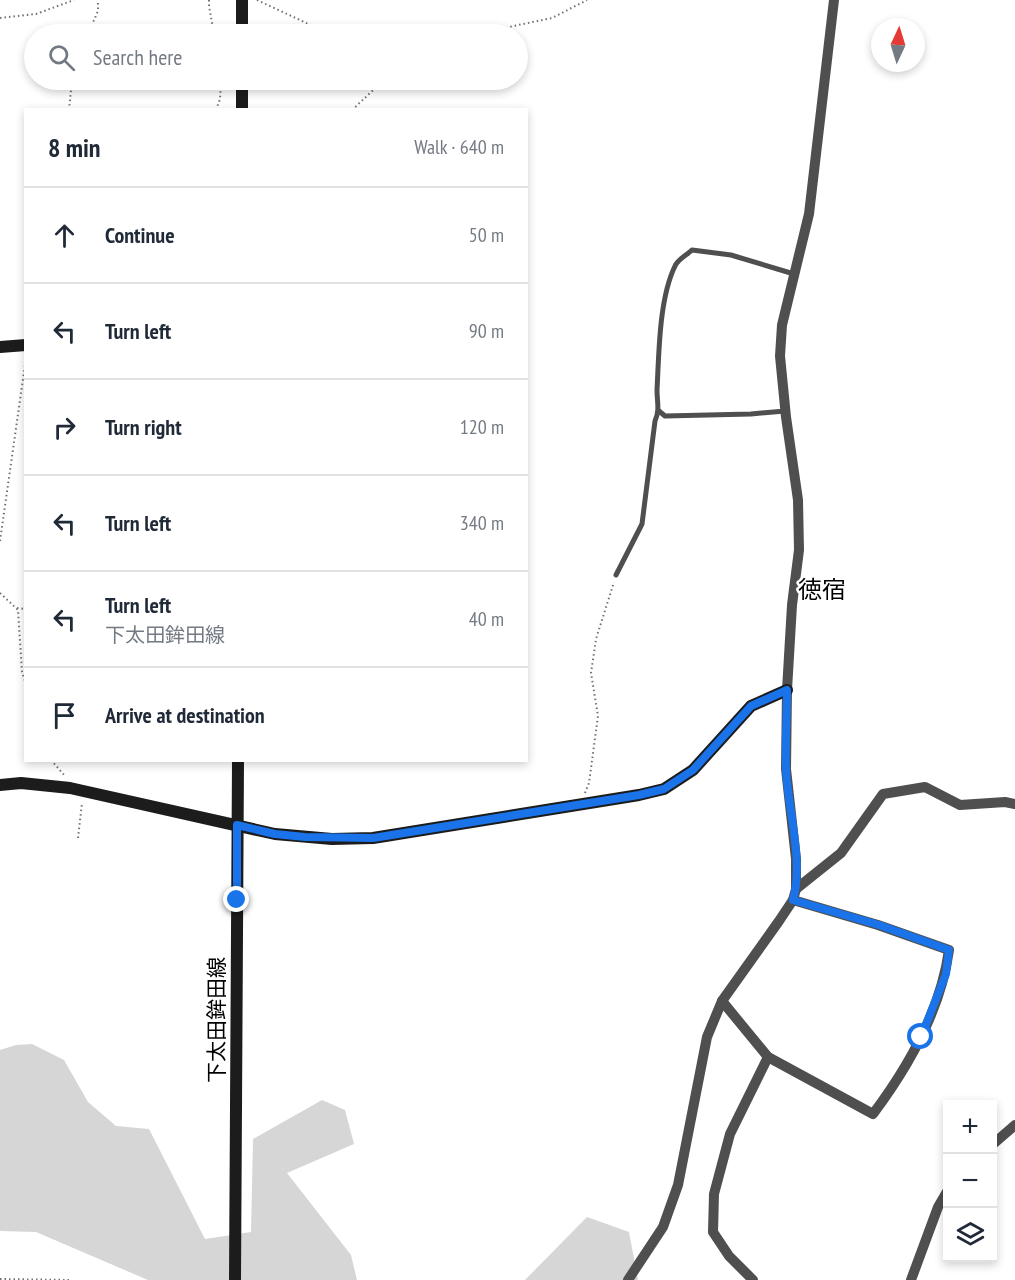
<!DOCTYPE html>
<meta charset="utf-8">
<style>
:root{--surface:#fff;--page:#f2f2f3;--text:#1f2937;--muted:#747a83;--line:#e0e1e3}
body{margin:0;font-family:"PT Sans Narrow","Noto Sans JP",sans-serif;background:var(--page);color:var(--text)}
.controls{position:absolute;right:18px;bottom:18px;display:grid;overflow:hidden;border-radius:0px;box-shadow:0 3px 9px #0003}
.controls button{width:54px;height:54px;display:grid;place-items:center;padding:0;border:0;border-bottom:2px solid var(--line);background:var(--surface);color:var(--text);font:30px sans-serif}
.compass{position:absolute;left:871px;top:18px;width:54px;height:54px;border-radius:50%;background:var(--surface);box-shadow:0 3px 9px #0003;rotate:4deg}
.stop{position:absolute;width:18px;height:18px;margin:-14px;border:4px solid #1a73e8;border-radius:50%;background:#fff}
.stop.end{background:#1a73e8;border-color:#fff;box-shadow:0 2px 6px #0008}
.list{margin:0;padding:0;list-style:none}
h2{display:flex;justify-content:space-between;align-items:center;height:78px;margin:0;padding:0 24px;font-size:26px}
h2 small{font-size:20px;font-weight:400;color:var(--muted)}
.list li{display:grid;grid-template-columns:39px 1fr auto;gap:18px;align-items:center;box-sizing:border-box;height:96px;padding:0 24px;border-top:2px solid var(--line)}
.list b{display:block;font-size:22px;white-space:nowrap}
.list p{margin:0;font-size:20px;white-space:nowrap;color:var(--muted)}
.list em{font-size:20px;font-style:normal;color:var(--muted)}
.icon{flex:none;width:33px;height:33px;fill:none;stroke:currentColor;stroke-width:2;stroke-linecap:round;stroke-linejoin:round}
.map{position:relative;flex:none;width:1015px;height:1280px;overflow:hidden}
.search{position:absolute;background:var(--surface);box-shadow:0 3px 9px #0003;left:24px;top:24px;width:504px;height:66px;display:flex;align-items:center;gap:15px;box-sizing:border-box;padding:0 21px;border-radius:33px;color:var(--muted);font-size:22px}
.panel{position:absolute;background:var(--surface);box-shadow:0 3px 9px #0003;left:24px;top:108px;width:504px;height:654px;border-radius:0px}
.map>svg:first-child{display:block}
.green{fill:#d6d6d6}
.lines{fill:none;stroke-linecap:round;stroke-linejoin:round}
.path{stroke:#717171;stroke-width:2;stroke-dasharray:1.5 3;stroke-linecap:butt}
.lane{stroke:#4f4f4f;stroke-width:5}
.street{stroke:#4f4f4f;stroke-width:10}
.secondary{stroke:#1c1c1c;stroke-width:12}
.route{stroke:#1a73e8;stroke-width:8}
.labels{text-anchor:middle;stroke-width:5;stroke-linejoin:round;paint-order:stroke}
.street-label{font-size:21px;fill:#000;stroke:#fff}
.quarter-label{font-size:24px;fill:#000;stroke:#fff}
</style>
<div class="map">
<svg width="1015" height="1280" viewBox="0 0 1015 1280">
<rect width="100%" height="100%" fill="#fff"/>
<!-- green -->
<g class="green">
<polygon points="32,1044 64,1060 88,1102 116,1126 149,1129 205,1239 251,1232 253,1139 322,1100 345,1110 354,1144 287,1173 351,1255 357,1280 148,1280 36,1232 0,1231 0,1050 16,1045"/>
<polygon points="587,1217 629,1232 638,1280 525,1280"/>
</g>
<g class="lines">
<!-- path -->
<g class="path">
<polyline points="209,0 209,6 214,34"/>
<polyline points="257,0 330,34"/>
<polyline points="0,18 36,14 74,0"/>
<polyline points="88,34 98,11 98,0"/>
<polyline points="475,34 552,18 587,0"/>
<polyline points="69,110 72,80"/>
<polyline points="216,110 220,99 221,80"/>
<polyline points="352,110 384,80"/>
<polyline points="0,541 26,358"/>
<polyline points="0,593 18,610 22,672 26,684"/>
<polyline points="17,608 26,609"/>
<polyline points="51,760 65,776"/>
<polyline points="585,793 589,783 598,716 591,673 596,639 614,582"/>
<polyline points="78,838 82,803"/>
<polyline points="0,1279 69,1280"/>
</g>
<!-- lane -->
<g class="lane">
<polyline points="659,411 665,416 751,414 785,411"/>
<path d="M616 575 642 524 655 421C660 410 657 402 657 390 659 353 659 299 675 266 678 259 687 255 692 250L731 255 794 274"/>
</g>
<!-- street -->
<g class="street">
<polyline points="796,889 841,853 883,794 925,787 960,805 1005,802 1015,804"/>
<path d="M722 1001 768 1057 873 1114C909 1066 941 1009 949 950L878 925 793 900"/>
<polyline points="992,1145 1015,1125"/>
<polyline points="628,1280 663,1227 678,1185 707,1037 722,1001 779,921 793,900 796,889 796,859 786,769 787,690 792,605 799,550 798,500 786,417 780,356 782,325 809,214 834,0"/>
<polyline points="753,1280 729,1256 713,1232 714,1194 730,1134 768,1057"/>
<polyline points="911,1280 938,1207 948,1190"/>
</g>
<!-- secondary -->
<g class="secondary">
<polyline points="242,34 242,0"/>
<polyline points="242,110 242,80"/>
<polyline points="0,347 26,345"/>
<polyline points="0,785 21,783 70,788 275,834 332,839 373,838 639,795 664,789 693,770 751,706 787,690"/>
<polyline points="235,1280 238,760"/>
</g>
</g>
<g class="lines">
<!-- route -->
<path class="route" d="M237 900V825L275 834 305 837 373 838 639 795 664 789 693 770 751 706 787 690C787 716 785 743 786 770 788 810 804 861 793 900L879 925 949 950 946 974 921 1037"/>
</g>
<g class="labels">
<!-- street labels -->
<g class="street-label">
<text transform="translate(217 1020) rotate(-90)" y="7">下太田鉾田線</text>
</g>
<!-- quarter labels -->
<g class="quarter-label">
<text x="822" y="598">徳宿</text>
</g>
</g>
</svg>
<div class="controls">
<button>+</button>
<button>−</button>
<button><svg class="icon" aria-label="layers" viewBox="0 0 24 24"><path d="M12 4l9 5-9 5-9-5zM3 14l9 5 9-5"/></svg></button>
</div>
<svg class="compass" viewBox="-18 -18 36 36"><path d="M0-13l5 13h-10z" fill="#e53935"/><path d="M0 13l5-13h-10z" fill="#747a83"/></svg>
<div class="stop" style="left:921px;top:1037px"></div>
<div class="stop end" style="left:237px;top:900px"></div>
<div class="search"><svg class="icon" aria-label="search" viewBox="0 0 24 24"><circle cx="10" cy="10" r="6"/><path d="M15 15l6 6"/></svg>Search here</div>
<section class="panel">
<h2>8 min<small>Walk · 640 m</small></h2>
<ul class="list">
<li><svg class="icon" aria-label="ahead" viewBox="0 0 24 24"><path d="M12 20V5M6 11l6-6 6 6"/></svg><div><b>Continue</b></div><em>50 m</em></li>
<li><svg class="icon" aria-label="left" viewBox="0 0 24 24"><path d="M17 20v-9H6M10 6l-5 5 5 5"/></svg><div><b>Turn left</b></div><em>90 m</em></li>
<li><svg class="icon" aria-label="right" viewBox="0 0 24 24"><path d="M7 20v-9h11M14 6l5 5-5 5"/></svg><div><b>Turn right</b></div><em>120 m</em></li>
<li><svg class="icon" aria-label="left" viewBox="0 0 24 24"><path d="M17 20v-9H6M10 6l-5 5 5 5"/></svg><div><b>Turn left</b></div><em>340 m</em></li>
<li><svg class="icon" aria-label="left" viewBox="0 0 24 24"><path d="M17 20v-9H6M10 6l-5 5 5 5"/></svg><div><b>Turn left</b><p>下太田鉾田線</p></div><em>40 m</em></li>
<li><svg class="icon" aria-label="arrive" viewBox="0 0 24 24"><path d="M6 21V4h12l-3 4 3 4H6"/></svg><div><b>Arrive at destination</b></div></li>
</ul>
</section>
</div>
